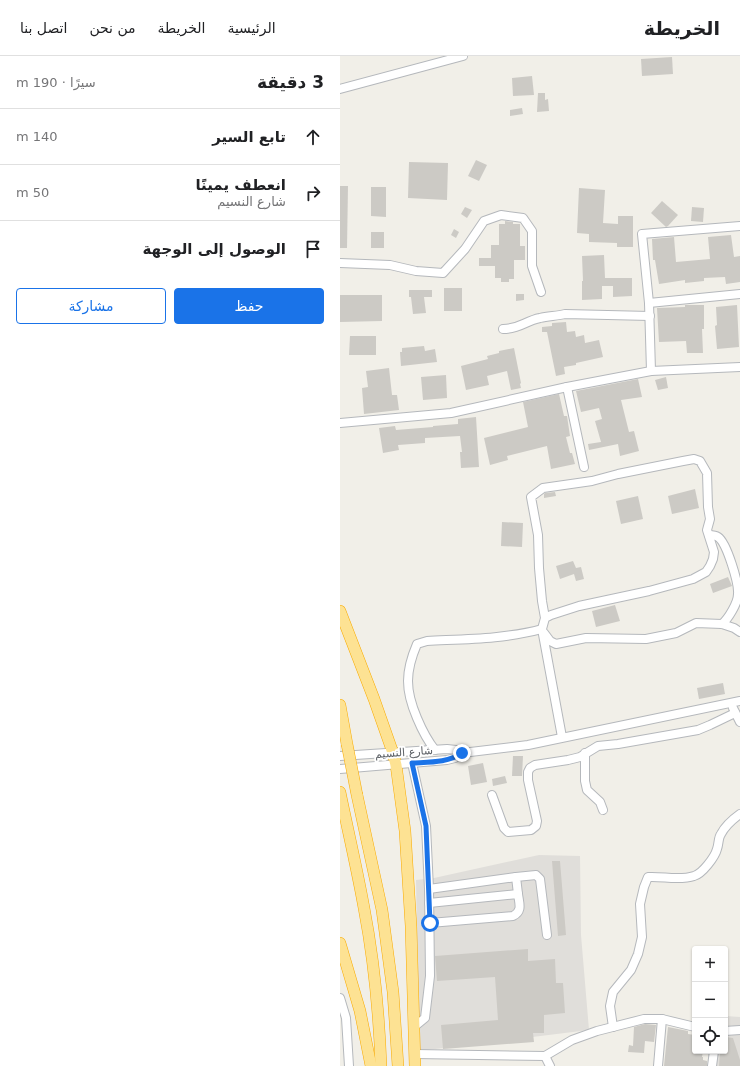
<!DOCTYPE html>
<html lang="ar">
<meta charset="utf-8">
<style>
:root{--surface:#fff;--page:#f2f2f2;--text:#202124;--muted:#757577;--line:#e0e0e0;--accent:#1a73e8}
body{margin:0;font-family:"DejaVu Sans","Noto Sans Arabic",sans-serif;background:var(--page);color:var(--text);direction:rtl}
.controls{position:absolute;right:12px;bottom:12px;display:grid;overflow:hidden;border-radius:4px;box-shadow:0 1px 3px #0004}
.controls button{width:36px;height:36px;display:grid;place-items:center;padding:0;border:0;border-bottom:1px solid var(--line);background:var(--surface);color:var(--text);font:20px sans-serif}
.stop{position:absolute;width:12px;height:12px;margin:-9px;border:3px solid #1a73e8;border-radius:50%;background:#fff}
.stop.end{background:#1a73e8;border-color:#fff;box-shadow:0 1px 4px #0008}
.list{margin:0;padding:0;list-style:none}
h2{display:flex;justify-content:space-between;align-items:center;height:52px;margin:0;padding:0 16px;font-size:17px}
h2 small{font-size:13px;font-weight:400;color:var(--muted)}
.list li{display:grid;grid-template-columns:26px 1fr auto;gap:12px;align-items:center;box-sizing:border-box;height:56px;padding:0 16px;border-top:1px solid var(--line)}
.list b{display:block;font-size:15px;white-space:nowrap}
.list p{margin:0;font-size:13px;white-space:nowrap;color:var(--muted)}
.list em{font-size:13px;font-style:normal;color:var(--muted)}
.actions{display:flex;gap:8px;padding:12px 16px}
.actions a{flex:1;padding:9px 0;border:1px solid var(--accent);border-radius:4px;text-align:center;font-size:14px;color:var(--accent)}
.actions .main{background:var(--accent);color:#fff}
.icon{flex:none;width:22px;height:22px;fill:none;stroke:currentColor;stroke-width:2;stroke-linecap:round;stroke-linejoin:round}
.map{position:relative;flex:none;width:400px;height:1010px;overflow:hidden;direction:ltr}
header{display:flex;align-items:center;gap:24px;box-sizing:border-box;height:56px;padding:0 20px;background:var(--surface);border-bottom:1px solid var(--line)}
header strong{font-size:19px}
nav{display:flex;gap:22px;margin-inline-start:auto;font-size:14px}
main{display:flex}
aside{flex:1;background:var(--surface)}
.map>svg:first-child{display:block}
.industrial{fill:#e0deda}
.building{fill:#cccac5}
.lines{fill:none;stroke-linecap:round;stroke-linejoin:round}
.minor-casing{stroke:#b5b8bc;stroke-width:10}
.highway-casing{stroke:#f9ab00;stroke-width:12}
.minor{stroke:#fff;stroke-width:8}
.highway{stroke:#fde293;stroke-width:11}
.highway-bridge-casing{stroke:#f9ab00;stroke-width:12;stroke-linecap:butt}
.highway-bridge{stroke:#fde293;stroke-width:11}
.route{stroke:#1a73e8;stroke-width:5}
.labels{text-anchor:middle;stroke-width:3.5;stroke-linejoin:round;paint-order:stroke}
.street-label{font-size:11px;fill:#5f6368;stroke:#fff}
</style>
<header>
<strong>الخريطة</strong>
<nav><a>الرئيسية</a><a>الخريطة</a><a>من نحن</a><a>اتصل بنا</a></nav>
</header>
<main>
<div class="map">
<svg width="400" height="1010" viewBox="0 0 400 1010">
<rect width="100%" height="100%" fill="#f1efe8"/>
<!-- industrial -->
<g class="industrial">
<polygon points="199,799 240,800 241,879 249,974 79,995 76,824 94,822"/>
<polygon points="385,960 400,961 400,1010 372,1010 374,995 385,995"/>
</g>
<!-- building -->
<g class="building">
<polygon points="332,1 333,18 302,20 301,3"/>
<polygon points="192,20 194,39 173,40 172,22"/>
<polygon points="198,37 205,37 205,44 208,43 209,55 197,56"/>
<polygon points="182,52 183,58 170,60 170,54"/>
<polygon points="136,104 147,109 139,125 128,120"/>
<polygon points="69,106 108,107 107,144 68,142"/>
<polygon points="0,130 8,130 7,192 0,192"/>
<polygon points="31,131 46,131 46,161 31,160"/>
<polygon points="239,132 265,134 263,167 278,168 278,160 293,160 293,191 277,191 277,187 249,186 249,178 237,177"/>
<polygon points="322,145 338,159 328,170 326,171 311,157"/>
<polygon points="125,151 132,154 127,162 121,158"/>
<polygon points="352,151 364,152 363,166 351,165"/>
<polygon points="165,165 173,166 173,168 180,168 180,190 185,190 185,204 174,204 174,223 169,223 169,226 161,226 161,222 155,222 155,210 139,210 139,202 151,202 151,189 159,189 159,168 165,168"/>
<polygon points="114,173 119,176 116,182 111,179"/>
<rect x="31" y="176" width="13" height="16"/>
<polygon points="391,179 394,201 400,200 400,226 386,228 385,221 364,222 364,225 345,227 345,224 319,228 315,204 313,204 312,183 334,181 336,206 370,203 368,181"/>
<polygon points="264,199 265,222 292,222 292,240 273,241 273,230 262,230 262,243 242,244 242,225 243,225 242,200"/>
<rect x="104" y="232" width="18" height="23"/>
<polygon points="69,234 92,234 92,241 84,241 86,257 73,258 71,241 69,241"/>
<polygon points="176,238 184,238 184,244 176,245"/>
<polygon points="0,239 42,239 42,265 0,266"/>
<polygon points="345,249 364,249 364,273 362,273 363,297 347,297 346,285 319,286 317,252 345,251"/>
<polygon points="397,249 399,291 377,293 375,270 377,269 376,251"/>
<polygon points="226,266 227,276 235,275 236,281 244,279 245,287 259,284 263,301 236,307 236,309 224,311 225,318 216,320 207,276 202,276 202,271 212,270 212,267"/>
<polygon points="10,280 36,280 36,299 9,299"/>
<polygon points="84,290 85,295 95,293 97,306 61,310 60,296 62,296 62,292"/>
<polygon points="174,292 181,327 180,328 181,332 171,334 167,315 147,320 149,329 126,334 121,310 148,303 147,300 159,297 159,295"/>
<polygon points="49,312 52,339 57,339 59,354 24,358 22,332 28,331 26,315"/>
<polygon points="106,319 107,342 83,344 81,321"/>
<polygon points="326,321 328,332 318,334 315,324"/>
<polygon points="298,323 302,341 281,344 289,376 294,375 299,395 280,400 278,388 249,394 248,388 261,386 255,365 262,363 259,352 241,356 236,335"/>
<polygon points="219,338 224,360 227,360 230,380 226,381 230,397 232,397 235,408 211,413 207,390 167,400 168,404 150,409 144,382 188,371 183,346"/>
<polygon points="136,361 139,411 121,412 120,396 122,396 120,380 85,382 85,387 58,389 59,394 43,397 39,372 55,370 56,374 93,371 93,370 118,368 118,363"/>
<polygon points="355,433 359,452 332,458 328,440"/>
<polygon points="215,436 216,440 204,442 204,438 205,437"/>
<polygon points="298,440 303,463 281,468 276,445"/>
<polygon points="162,466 183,467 182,491 161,490"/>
<polygon points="233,505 236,512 241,511 244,523 236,525 234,518 220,523 216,510"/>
<polygon points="388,521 392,530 373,537 370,528"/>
<polygon points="275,549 280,565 256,571 252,555"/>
<polygon points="383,627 385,638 359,643 357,632"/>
<polygon points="173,700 183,700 182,720 172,720"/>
<polygon points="143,707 147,726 131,729 128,710"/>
<polygon points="165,720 167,727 153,730 152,723"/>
<polygon points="212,805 220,805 226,879 218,880"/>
<polygon points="188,893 188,905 215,903 216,927 223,927 225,957 204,959 204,977 193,977 194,986 103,993 101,969 158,964 155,921 97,925 95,900"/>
<polygon points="305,968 316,969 314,986 305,985 304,997 288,996 289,989 293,990 294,971"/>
<polygon points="328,971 348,975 348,978 355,979 355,995 363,995 362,1001 363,1001 363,1004 367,1005 367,1010 324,1010"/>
<polygon points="385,981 393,982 400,1004 400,1010 379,1010 380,995 385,995"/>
</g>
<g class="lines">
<defs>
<g id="minor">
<polyline points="0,33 123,0"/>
<polyline points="0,207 50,209 76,215 103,217 125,193 144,165 161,159 183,162 192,175 192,210 201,236"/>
<polyline points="309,247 400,238"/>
<path d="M163 273C180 273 185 265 200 262 208 260 217 260 225 258L310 260"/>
<polyline points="311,315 309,247 302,178 400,170"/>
<polyline points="227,331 244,411"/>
<polyline points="0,367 111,357 227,331 311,315 400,311"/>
<path d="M369 479C372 479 375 479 378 481 387 487 399 528 398 538 398 547 388 563 382 568"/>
<polyline points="205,562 202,545 199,512 198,479 191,441 203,432 252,425 278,418 343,405 354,403 360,405 367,417 368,451 370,463 367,474 374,496 373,503 370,510 366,516 353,523 309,535 239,550 211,559 205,562 202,573 222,681"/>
<polyline points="204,577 210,585 216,588 246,582 306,583 336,577 356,567 382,568 394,572 400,576"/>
<polyline points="393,652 400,666"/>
<path d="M95 694C87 684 82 674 77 662 65 634 65 616 77 588L87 585C126 583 165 583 202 573"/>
<polyline points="245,697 245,725 247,734 260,746 263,754"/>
<polyline points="0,700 107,693 116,694 122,697"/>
<polyline points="72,707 86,770 89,833 90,920 85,962 74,971"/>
<polyline points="0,713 107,704 115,702 122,697 188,689 400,645"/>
<polyline points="152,739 164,772 168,776 191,774 196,770 197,765 188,724 188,716 190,712 195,709 228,704 240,701 258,690 278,688 358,674 370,669 395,657"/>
<polyline points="89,833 176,821"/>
<polyline points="178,838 176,821 196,819 200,823 207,879"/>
<path d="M89 847 178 838C179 847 183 855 173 860L90 867"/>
<polyline points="0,942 6,962 9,1010"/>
<path d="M273 971 270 950 273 936 291 914 298 898 302 881 300 848 304 831 308 821C323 820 339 825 354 820 362 818 375 801 377 793 379 788 378 782 381 778 385 770 393 763 400 758"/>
<polyline points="385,975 400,974"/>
<polyline points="75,998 205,1000 232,984 257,975 304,963 322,963 355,971"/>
<polyline points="205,1000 210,1010"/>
<polyline points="318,1010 322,963"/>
<polyline points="372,1010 374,995"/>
</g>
<g id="highway">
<polyline points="0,555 34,643 53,697 56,709 65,775 71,870 75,1010"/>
<polyline points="0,649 7,688"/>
<path d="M0 736C8 775 17 813 24 852 34 904 39 957 41 1010"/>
<polyline points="17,739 42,854 53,936 58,1010"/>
<polyline points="0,887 20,955 31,1010"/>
</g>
</defs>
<!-- minor casing -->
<use href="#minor" class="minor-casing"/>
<!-- highway casing -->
<use href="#highway" class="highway-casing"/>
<!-- minor -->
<use href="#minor" class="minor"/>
<!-- highway -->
<use href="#highway" class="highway"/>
<defs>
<polyline id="highway-bridge" points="7,688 17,739"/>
</defs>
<!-- highway-bridge casing -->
<use href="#highway-bridge" class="highway-bridge-casing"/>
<!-- highway-bridge -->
<use href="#highway-bridge" class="highway-bridge"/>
</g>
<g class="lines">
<!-- route -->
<path class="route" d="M90 867 86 770 72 707C89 706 108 707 122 697"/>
</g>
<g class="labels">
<!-- street labels -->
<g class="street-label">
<text transform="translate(64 696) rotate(-4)" y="4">شارع النسيم</text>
</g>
</g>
</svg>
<div class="controls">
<button>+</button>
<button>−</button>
<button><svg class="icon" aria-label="locate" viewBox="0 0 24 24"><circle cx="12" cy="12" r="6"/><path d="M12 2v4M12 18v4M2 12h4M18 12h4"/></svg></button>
</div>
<div class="stop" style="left:90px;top:867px"></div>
<div class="stop end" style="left:122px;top:697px"></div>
</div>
<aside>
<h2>3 دقيقة<small>سيرًا · 190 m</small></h2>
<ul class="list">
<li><svg class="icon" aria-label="ahead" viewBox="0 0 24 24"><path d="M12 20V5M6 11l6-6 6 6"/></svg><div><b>تابع السير</b></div><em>140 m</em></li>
<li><svg class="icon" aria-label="right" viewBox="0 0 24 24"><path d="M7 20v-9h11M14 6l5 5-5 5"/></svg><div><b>انعطف يمينًا</b><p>شارع النسيم</p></div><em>50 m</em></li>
<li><svg class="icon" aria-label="arrive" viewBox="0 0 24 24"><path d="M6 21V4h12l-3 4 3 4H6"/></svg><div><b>الوصول إلى الوجهة</b></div></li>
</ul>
<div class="actions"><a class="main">حفظ</a><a>مشاركة</a></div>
</aside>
</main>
